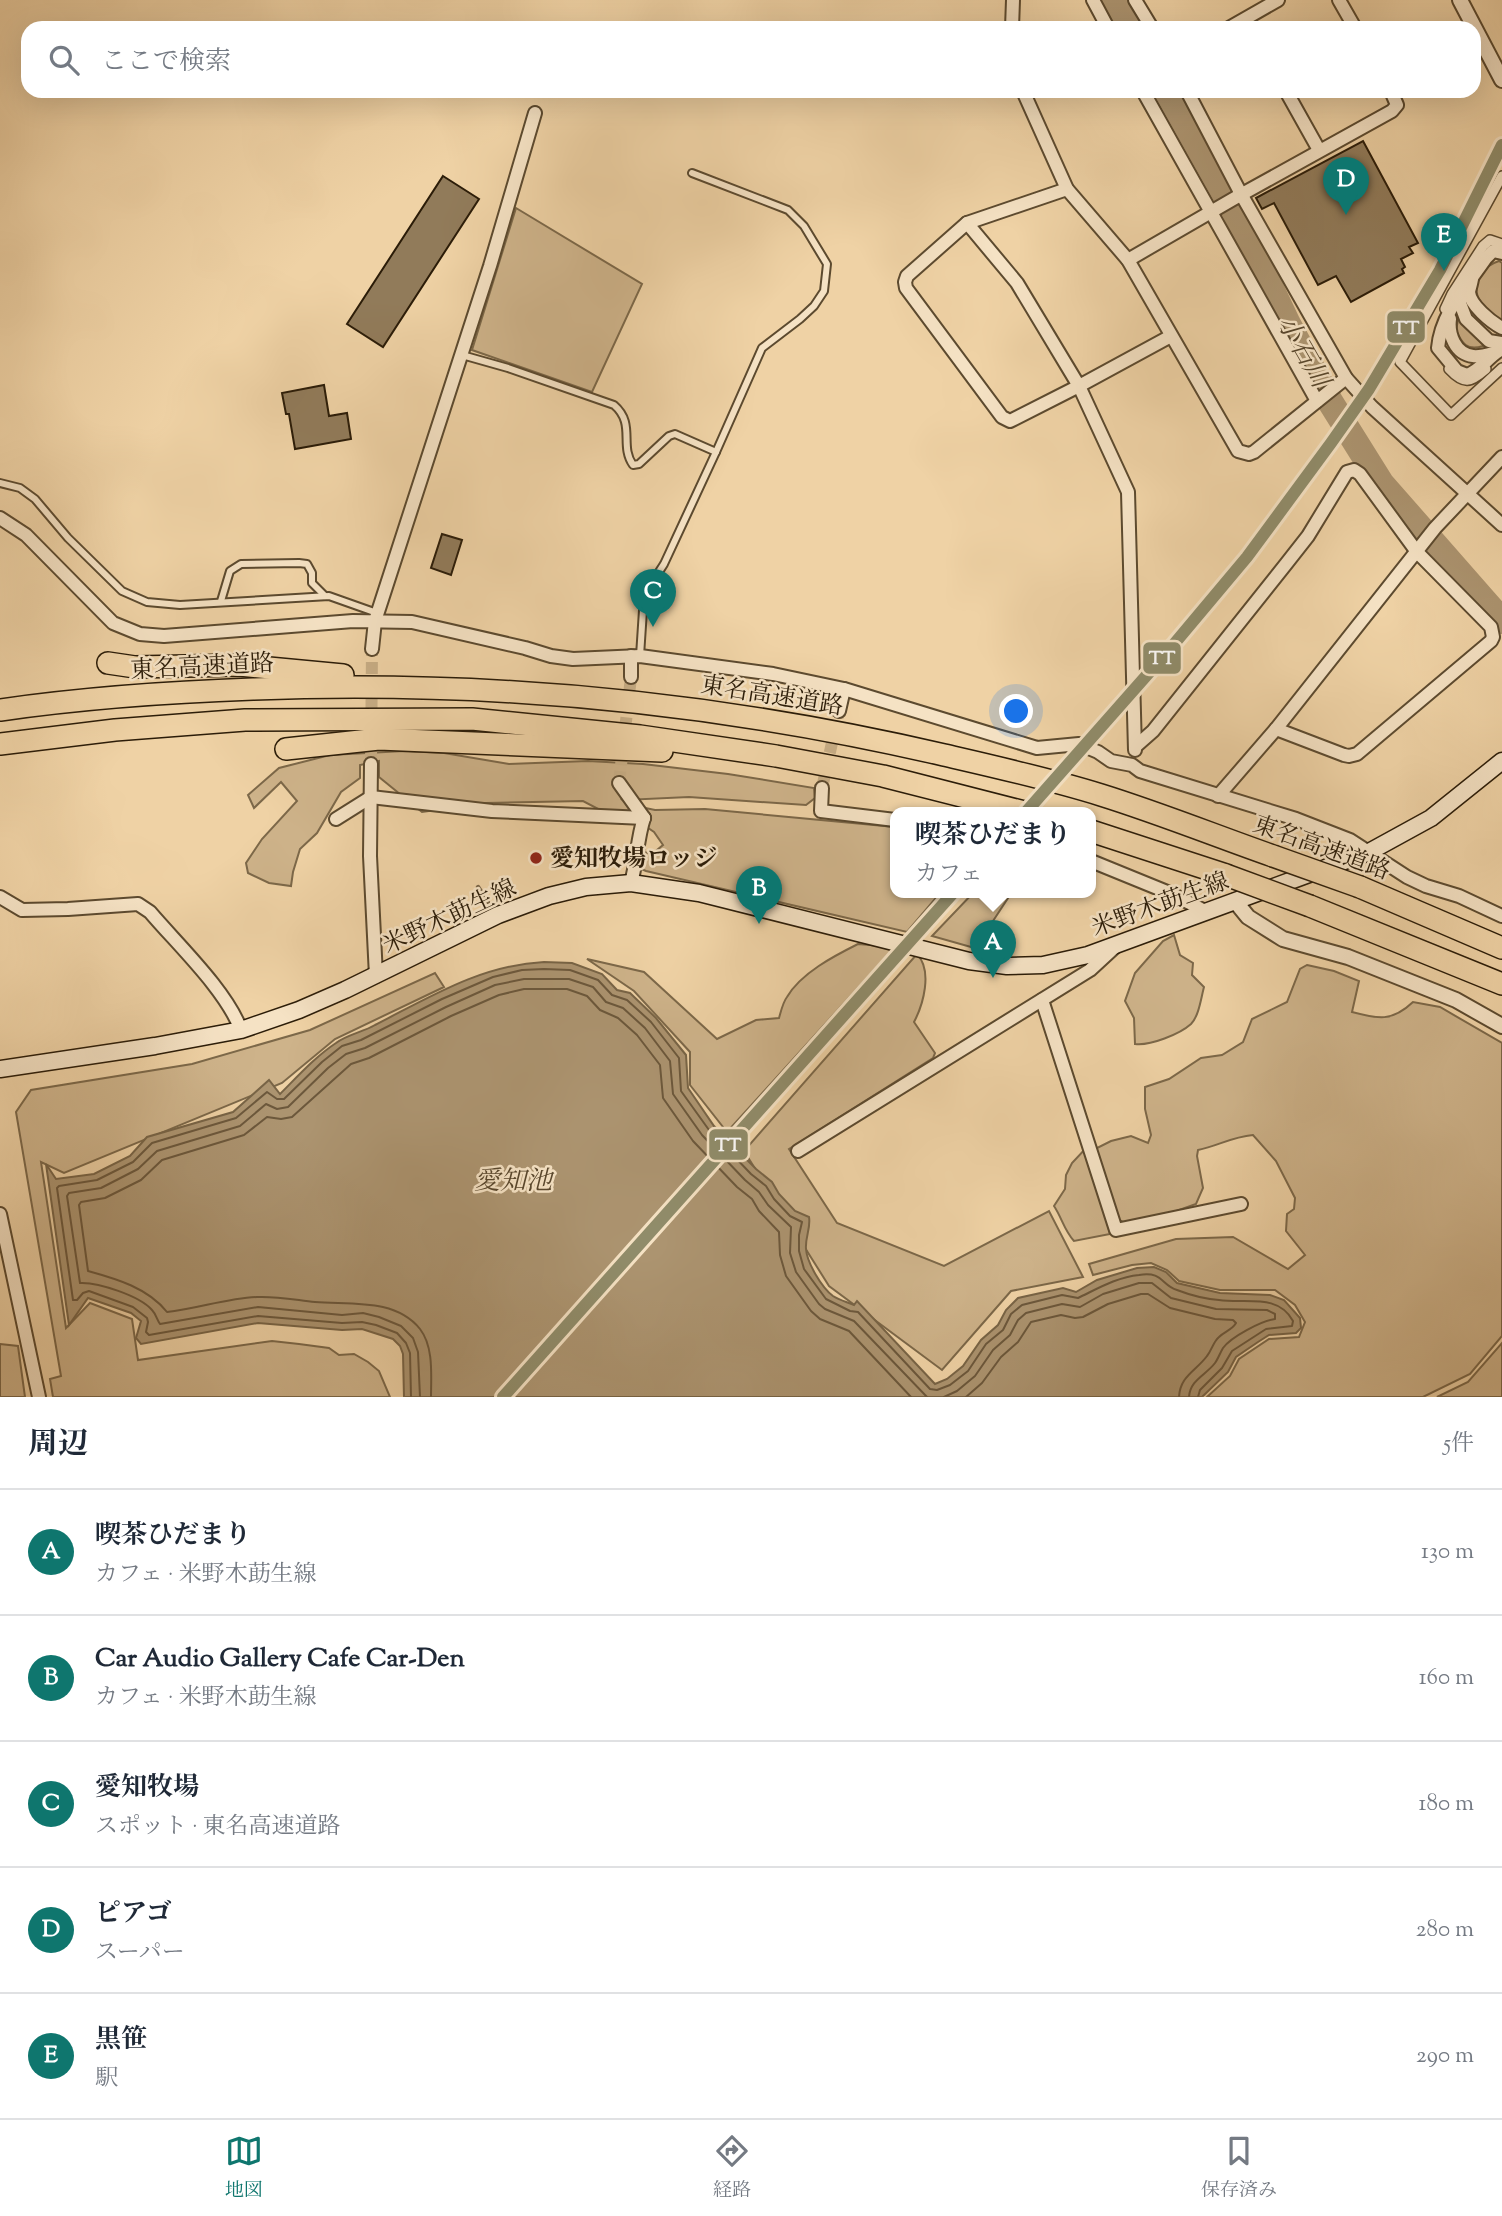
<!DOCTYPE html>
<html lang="ja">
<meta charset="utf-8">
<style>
:root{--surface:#fff;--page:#f6f6f7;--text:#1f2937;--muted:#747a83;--line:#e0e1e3;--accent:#0f766e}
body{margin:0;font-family:"Sorts Mill Goudy","Noto Serif JP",serif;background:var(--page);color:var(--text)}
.you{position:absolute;left:1017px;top:712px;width:24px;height:24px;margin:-18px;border:5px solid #fff;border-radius:50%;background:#1a73e8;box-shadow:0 0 0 10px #1a73e833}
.badge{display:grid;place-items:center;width:46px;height:46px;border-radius:50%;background:var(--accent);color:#fff;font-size:23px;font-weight:700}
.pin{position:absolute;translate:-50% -58px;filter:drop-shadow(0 2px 4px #0008)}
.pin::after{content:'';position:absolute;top:37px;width:24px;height:21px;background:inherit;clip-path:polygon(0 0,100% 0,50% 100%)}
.popup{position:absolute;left:890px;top:807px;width:206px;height:91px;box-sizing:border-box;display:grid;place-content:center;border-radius:14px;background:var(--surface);filter:drop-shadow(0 2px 5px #0005);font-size:23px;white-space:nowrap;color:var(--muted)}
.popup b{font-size:26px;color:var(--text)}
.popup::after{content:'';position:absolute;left:50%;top:100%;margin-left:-14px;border:14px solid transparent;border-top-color:var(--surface)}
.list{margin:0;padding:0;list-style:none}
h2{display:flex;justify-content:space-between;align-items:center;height:91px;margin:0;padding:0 28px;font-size:30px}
h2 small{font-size:23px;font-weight:400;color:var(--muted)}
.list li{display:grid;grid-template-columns:46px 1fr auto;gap:21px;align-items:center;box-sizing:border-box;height:126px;padding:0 28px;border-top:2px solid var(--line)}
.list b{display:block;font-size:26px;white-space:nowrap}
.list p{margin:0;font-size:23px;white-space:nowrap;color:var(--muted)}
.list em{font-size:23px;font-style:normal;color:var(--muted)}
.icon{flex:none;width:38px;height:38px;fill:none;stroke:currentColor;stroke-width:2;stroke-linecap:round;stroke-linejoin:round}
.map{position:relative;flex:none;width:1502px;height:1397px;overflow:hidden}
.search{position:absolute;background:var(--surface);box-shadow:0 7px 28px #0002;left:21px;right:21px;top:21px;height:77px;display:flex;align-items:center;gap:18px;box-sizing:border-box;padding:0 24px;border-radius:21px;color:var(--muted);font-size:26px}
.sheet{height:721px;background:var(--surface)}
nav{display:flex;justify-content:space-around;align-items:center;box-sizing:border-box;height:98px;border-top:2px solid var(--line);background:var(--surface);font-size:19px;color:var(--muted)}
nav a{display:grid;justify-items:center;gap:4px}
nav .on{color:var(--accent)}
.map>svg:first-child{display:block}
.green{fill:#ceb38a;stroke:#7c6849;stroke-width:2}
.water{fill:#ac9470;stroke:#786446;stroke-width:2}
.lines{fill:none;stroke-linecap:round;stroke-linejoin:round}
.shore{stroke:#6c583c;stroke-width:2}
.stream{stroke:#786446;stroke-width:4.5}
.river{stroke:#ac9470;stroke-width:26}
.building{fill:#917b5a;stroke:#2b1c08;stroke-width:2}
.minor-tunnel{stroke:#c8ae86;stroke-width:12;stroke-dasharray:12 6;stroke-linecap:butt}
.service-casing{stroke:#5c4a2f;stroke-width:10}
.pedestrian-casing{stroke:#5c4a2f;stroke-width:12}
.minor-casing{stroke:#5c4a2f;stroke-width:16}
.tertiary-casing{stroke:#5c4a2f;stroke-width:18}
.secondary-casing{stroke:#2b1c08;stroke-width:19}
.motorway-casing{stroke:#2b1c08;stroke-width:24}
.service{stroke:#f5e2c4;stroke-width:6}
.pedestrian{stroke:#f5e2c4;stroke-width:9}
.minor{stroke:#f5e2c4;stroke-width:12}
.tertiary{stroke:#f5e2c4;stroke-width:14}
.secondary{stroke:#f5e2c4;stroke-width:16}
.motorway{stroke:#efd2a5;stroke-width:21}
.motorway-bridge-casing{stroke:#2b1c08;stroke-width:24;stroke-linecap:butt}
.motorway-bridge{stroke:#efd2a5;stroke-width:21}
.rail-1-casing{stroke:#f5e2c4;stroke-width:18}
.rail-1{stroke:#908c6a;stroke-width:12}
.poi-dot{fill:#8f2418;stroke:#f5e2c4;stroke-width:2.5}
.labels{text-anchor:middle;stroke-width:5;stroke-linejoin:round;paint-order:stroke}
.street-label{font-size:24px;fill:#2b1c08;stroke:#f5e2c4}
.poi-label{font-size:24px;font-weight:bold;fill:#2b1c08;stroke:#f5e2c4;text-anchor:start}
.water-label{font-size:26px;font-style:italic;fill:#58462c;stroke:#f5e2c4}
.line-badge{stroke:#f5e2c4;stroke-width:2.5}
.badge-label{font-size:19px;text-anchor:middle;font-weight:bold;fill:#fff}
</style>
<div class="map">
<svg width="1502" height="1397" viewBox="0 0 1502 1397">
<rect width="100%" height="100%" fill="#efd2a5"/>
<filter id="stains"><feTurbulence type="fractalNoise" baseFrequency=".00286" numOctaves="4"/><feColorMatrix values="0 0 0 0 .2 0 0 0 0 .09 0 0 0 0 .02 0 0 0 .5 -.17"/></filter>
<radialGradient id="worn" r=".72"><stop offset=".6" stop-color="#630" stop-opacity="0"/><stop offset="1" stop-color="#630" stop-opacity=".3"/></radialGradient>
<!-- green -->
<g class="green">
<polygon points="516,208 642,284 592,392 472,350"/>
<path d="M1499 261 1502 263V321C1485 309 1468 296 1481 275 1486 267 1490 264 1499 261Z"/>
<path d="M1458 320 1461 321 1484 344 1483 346C1467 351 1462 344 1456 330Z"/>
<polygon points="404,751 444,753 509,764 588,761 643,764 728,774 814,788 815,798 806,805 689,797 623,800 631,805 655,810 705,809 895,827 895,892 941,892 907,932 646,871 627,863 630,848 652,854 663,845 654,832 626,813 602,811 583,801 486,803 422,812 379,777 379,761 360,765 360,778 341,792 317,833 300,849 293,872 291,886 269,883 248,873 246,863 262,839 297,801 281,782 254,808 248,795 279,768 330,755"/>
<polygon points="974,892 1012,892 991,924 1001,944 999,952 971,947 932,936"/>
<path d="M1174 935 1180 955 1193 963 1192 975 1204 987C1201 998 1199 1016 1191 1024 1180 1034 1150 1046 1135 1044L1134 1018 1125 1001 1135 973 1163 941Z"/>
<path d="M858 944 895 947 727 1132 690 1085V1052L634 991 587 959 644 972 717 1039 756 1020 779 1018C781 1011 783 1002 787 997 801 973 834 956 858 944Z"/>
<path d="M917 954C933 971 923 1005 914 1022L935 1053 933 1058 789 1149 837 1223 944 1266 1049 1211 1083 1277 1011 1291 942 1370 829 1286 744 1151Z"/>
<path d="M1307 965 1334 971 1359 981 1352 1012C1378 1019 1392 1022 1413 1002L1440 1007 1502 1043V1336L1470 1374 1423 1397H1207L1230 1376 1239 1359 1269 1339 1299 1337 1305 1322 1295 1305 1275 1290H1220L1179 1281 1167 1270 1151 1263 1132 1265 1093 1275 1089 1264 1176 1239 1233 1237 1288 1269 1305 1255 1286 1231 1287 1214 1294 1209 1295 1198 1276 1161 1253 1135C1231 1137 1218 1146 1198 1150L1197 1156 1203 1188 1196 1204 1168 1214 1125 1223 1115 1218 1093 1150 1111 1141 1131 1136 1148 1143 1151 1135 1145 1109V1087L1169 1079 1201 1058 1222 1055 1243 1042 1252 1019 1287 1002 1300 969Z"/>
<polygon points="435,973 444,987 335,1039 282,1083 64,1173 41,1162 66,1328 90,1303 132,1319 138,1360 272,1341 299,1344 329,1348 339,1355 354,1354 368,1362 379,1371 390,1397 53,1397 50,1379 61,1376 16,1112 31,1090 192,1064 310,1030"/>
<path d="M1087 1147 1110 1234 1074 1241C1064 1230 1062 1218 1054 1206L1065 1189 1066 1175 1072 1163Z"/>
<polygon points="1502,1343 1502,1397 1437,1397 1468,1382"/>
<polygon points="0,1344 18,1346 25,1397 0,1397"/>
</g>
<!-- water -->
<path class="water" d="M544 962 572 963 602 974 617 990 630 993 656 1018 686 1055 688 1088 714 1126 756 1169 772 1182 779 1194 795 1211 809 1217C811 1228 805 1237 806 1249 807 1263 822 1288 833 1296 839 1300 847 1302 854 1305L857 1301 935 1384 947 1379 963 1366 981 1340 998 1325 1006 1310 1018 1298 1063 1288 1076 1292 1097 1280 1137 1268 1154 1267 1166 1272 1177 1283 1220 1293 1270 1295 1284 1300 1300 1318 1301 1328 1296 1333 1269 1335 1258 1342 1236 1357 1228 1372 1202 1397H404L403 1354 400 1346 393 1339 362 1329 342 1330 258 1323 141 1344 136 1338 141 1321 131 1313 88 1298 69 1325 46 1164 56 1179 94 1174 130 1156 147 1137 233 1112 269 1080 280 1094C298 1076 315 1057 336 1043 346 1035 363 1032 375 1025 430 997 481 965 544 962Z"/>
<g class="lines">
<!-- shore -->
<g class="shore">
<path d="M411 1397 410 1353 406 1343 397 1333 376 1325 362 1322 342 1323 258 1316 149 1335 146 1332 148 1322 147 1318 133 1307 89 1291 83 1293 77 1300H73L57 1188 59 1186 97 1180 133 1162 152 1143 236 1118 267 1092 277 1099H284L322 1062 342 1046 361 1040 442 999 493 977 522 970 544 969 570 970 598 980 612 995 627 1000 651 1022 679 1058 681 1091 709 1130 751 1174 766 1186 774 1199 790 1216 802 1222 799 1235V1251L804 1269 826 1299 850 1311 858 1312 930 1389 937 1390 950 1385 968 1371 986 1344 1003 1330 1011 1314 1022 1305 1062 1295 1078 1298C1097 1289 1117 1277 1139 1275 1163 1271 1161 1285 1177 1290 1190 1295 1206 1299 1219 1300 1246 1304 1278 1293 1293 1321L1292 1326 1266 1329 1232 1351 1222 1368 1200 1390 1198 1397"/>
<path d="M420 1397 418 1352 413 1338 401 1326 379 1317 363 1313 342 1315 258 1307 160 1324C157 1320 156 1314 152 1310 140 1296 98 1282 80 1283L67 1196 69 1193 101 1188 138 1169 157 1151 240 1126 266 1104 277 1109 288 1107 328 1068 346 1054 365 1048 446 1007 495 985 524 979H569L593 987 606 1002 623 1008 645 1028 670 1061 673 1094 702 1135 745 1180 759 1192 768 1205 791 1227 790 1253 796 1272 819 1304 825 1309 854 1321 927 1397"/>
<path d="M431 1397C431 1376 434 1347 420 1329 395 1298 350 1305 315 1302 296 1300 276 1296 257 1297 227 1298 197 1309 167 1312 148 1288 117 1279 88 1271L79 1205 81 1202 105 1198 141 1180 162 1160 244 1135 267 1117 281 1119 292 1117 351 1064 369 1058 451 1016 499 995 524 989H567L587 996 600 1010 618 1018 637 1035 660 1065 663 1098 693 1141 737 1187 752 1199 759 1211 779 1232 780 1255 786 1276 811 1311 820 1319 849 1331 911 1397"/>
<path d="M944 1397 957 1391 975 1376 993 1350 1010 1335 1018 1320 1026 1313 1062 1304 1080 1307 1103 1294 1139 1283H1152L1171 1298 1216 1309 1267 1310 1275 1314V1319C1261 1321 1231 1337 1223 1348 1220 1353 1218 1359 1215 1363 1206 1375 1190 1380 1189 1397"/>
<path d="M966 1397 982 1383 1001 1357 1018 1342 1031 1322 1061 1315 1075 1318 1083 1317 1108 1304 1141 1294H1148L1170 1308 1215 1319 1233 1320 1236 1323C1232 1330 1225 1331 1219 1337 1213 1342 1212 1350 1207 1356 1196 1371 1180 1376 1179 1397"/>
</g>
<!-- stream -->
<polyline class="stream" points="478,887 488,902"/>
<!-- river -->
<g class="river">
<polyline points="1115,0 1132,28"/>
<polyline points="1167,91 1236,214 1288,324 1331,403 1381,483 1502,621"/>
</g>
</g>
<!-- building -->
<g class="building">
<polygon points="1363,141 1418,243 1409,247 1413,253 1401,259 1405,267 1402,269 1404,273 1351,302 1336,276 1318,285 1274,203 1262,209 1256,198"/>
<polygon points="443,176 479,199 383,347 347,324"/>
<polygon points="324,385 329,416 347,413 351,439 295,449 289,414 286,414 282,393"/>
<polygon points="442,534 462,540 451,575 431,568"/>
</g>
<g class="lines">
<!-- minor-tunnel -->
<g class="minor-tunnel">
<polyline points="371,764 372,649"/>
<polyline points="619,783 631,677"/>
<polyline points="822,788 839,711"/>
</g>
<defs>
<g id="service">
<path d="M462 355 508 368 614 405C636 424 619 445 633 465L639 464 669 436 675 434 716 452"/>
<polyline points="0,483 20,488 35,499 68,538 122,591 147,602 180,605 329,596 377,613"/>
<polyline points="221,601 230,571 241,564 299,563 307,564 312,573 312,583 325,596"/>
<polyline points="640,656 644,595 664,564 716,452 762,348 800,319 814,306 824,291 827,264 804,226 788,210 692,173"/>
</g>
<g id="pedestrian">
<polyline points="1502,176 1400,362 1451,415 1502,368"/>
<polyline points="1445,309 1452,294 1483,246 1490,240 1502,244"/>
<path d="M1449 369C1464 385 1470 383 1486 369"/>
</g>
<g id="minor">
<polyline points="1093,0 1108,28"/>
<polyline points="1135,0 1152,28"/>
<polyline points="1339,0 1355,28"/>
<polyline points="1012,28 1013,0"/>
<polyline points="1229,28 1278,0"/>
<polyline points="1023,91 1067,189 1128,260 1238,451 1249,454 1254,452 1346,378"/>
<polyline points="1143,91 1317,401"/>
<polyline points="1187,91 1241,194 1346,378 1372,407 1502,525"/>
<polyline points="1286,91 1319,150"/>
<polyline points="1067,189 967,223 907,276 905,282 906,288 1002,417 1010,421 1079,386 1171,336"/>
<polyline points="967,223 1017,283 1079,386 1128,492 1135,750"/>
<path d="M1502 253 1493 251 1486 258C1467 286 1441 313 1438 348L1457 371 1467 375C1482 370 1488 356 1502 349"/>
<polyline points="1128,260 1235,198 1392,111 1397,105 1391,91"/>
<path d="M1472 279C1472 281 1469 291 1469 292 1470 305 1491 322 1502 328"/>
<polyline points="1462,292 1460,303 1466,319 1489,341 1502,343"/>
<path d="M1450 319C1448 334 1455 354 1473 356 1480 357 1489 354 1496 352"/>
<polyline points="0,518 26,535 113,623 140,634 164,636 353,621 412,622 525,648 551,656 573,659 640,656 773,674 844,689 1037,748 1079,744 1098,752 1111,761 1132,765 1140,771 1296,819 1350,840 1407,877 1426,886 1459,896 1502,916"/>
<polyline points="372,649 375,621 490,266 535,113"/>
<polyline points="631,677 631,656"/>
<polyline points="839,711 844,689"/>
<polyline points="1136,746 1153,731 1286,564 1308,536 1347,472 1354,470 1360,474 1417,552 1491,627 1493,637 1491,641 1357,754 1349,756 1344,755 1276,729"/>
<polyline points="371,764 370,856 376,976"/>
<polyline points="619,783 644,818"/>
<polyline points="822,788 821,811 895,820"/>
<polyline points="1218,796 1276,729 1435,528 1502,457"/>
<polyline points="336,819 371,797 492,811 644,818"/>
<polyline points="1091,861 1172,894 1205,911"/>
<path d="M631 883C637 862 637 839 644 818"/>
<path d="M0 897 22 910 68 909 138 904 150 912C178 945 226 990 241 1030"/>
<polyline points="1042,1000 1116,1230 1241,1204"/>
<polyline points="798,1151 1090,970 1116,946"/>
<polyline points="0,1214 39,1397"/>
</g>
<g id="tertiary">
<polyline points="1460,0 1502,80"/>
<polyline points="1235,901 1248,917 1283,939 1348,957 1456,1000 1502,1026"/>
</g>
<polyline id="secondary" points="0,1069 155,1046 241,1030 299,1010 345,990 498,915 549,896 586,887 631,883 699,893 969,961 1007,966 1043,965 1088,955 1369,852 1431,818 1502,761"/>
<g id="motorway">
<polyline points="108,663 135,667 239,665 343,675"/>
<path d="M0 710C84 698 168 692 253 689 486 680 717 702 944 755 996 767 1050 779 1101 795 1159 813 1216 836 1273 856"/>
<polyline points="0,744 115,730 245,720 472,719 640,736 776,756 883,776 1024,812"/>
<polyline points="286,749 379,739 662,751"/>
<polyline points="1091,831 1226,875"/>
<polyline points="1360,887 1502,948"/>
<polyline points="1310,906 1502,984"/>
</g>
</defs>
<!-- service casing -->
<use href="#service" class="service-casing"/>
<!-- pedestrian casing -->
<use href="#pedestrian" class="pedestrian-casing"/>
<!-- minor casing -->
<use href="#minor" class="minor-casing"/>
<!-- tertiary casing -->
<use href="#tertiary" class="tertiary-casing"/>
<!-- secondary casing -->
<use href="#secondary" class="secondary-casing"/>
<!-- motorway casing -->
<use href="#motorway" class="motorway-casing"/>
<!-- service -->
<use href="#service" class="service"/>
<!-- pedestrian -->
<use href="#pedestrian" class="pedestrian"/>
<!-- minor -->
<use href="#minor" class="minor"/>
<!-- tertiary -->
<use href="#tertiary" class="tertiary"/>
<!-- secondary -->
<use href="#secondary" class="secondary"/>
<!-- motorway -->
<use href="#motorway" class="motorway"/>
<defs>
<g id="motorway-bridge">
<polyline points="1273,856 1360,887"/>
<polyline points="1226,875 1310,906"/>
</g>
</defs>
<!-- motorway-bridge casing -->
<use href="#motorway-bridge" class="motorway-bridge-casing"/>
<!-- motorway-bridge -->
<use href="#motorway-bridge" class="motorway-bridge"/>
<defs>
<g id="rail-1">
<polyline points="1026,812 1169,650 1247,557 1331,443 1369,389 1440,270 1502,145"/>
<polyline points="503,1397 954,892"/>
</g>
</defs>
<!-- rail-1 casing -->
<use href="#rail-1" class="rail-1-casing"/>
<!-- rail-1 -->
<use href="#rail-1" class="rail-1"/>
</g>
<!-- markers -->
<circle class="poi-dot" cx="536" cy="858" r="7"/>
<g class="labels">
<!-- street labels -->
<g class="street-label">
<text transform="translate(202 666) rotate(-3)" y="8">東名高速道路</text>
<text transform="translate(772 695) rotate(9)" y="8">東名高速道路</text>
<text transform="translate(1322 847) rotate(20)" y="8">東名高速道路</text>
<text transform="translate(1160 904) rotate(-20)" y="8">米野木莇生線</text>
<text transform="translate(449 916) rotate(-25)" y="8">米野木莇生線</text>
</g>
<!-- poi labels -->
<g class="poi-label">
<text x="550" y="866">愛知牧場ロッジ</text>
</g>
<!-- water labels -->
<g class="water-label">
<text transform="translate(1304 351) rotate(60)" y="9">小石川</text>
<text x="513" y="1189">愛知池</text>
</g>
</g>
<g class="line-badge">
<rect x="1386" y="310" width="40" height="34" rx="7" fill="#908c6a"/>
<rect x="1142" y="641" width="40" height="34" rx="7" fill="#908c6a"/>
<rect x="708" y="1128" width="41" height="33" rx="7" fill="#908c6a"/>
</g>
<g class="badge-label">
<text x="1406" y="334">TT</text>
<text x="1162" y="664">TT</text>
<text x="728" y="1151">TT</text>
</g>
<rect width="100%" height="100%" filter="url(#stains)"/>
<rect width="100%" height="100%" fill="url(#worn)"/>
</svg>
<div class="you"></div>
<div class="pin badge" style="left:993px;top:978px">A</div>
<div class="popup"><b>喫茶ひだまり</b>カフェ</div>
<div class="pin badge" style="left:759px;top:924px">B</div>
<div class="pin badge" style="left:653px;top:627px">C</div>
<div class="pin badge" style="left:1346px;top:215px">D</div>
<div class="pin badge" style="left:1444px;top:271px">E</div>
<div class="search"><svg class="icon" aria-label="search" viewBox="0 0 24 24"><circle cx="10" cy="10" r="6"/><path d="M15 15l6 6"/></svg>ここで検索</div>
</div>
<section class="sheet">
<h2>周辺<small>5件</small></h2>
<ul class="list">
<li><span class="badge">A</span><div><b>喫茶ひだまり</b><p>カフェ · 米野木莇生線</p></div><em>130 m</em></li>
<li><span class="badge">B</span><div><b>Car Audio Gallery Cafe Car-Den</b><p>カフェ · 米野木莇生線</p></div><em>160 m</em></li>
<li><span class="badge">C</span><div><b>愛知牧場</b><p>スポット · 東名高速道路</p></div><em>180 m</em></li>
<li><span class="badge">D</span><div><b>ピアゴ</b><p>スーパー</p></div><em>280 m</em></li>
<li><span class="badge">E</span><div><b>黒笹</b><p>駅</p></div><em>290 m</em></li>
</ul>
</section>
<nav>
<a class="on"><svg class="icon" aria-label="map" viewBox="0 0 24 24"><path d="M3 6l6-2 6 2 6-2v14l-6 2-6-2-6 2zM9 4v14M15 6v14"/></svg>地図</a>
<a><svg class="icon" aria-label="directions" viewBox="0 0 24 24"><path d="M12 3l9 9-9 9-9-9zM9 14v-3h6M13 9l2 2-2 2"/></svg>経路</a>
<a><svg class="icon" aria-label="saved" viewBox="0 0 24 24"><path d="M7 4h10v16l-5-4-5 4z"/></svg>保存済み</a>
</nav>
